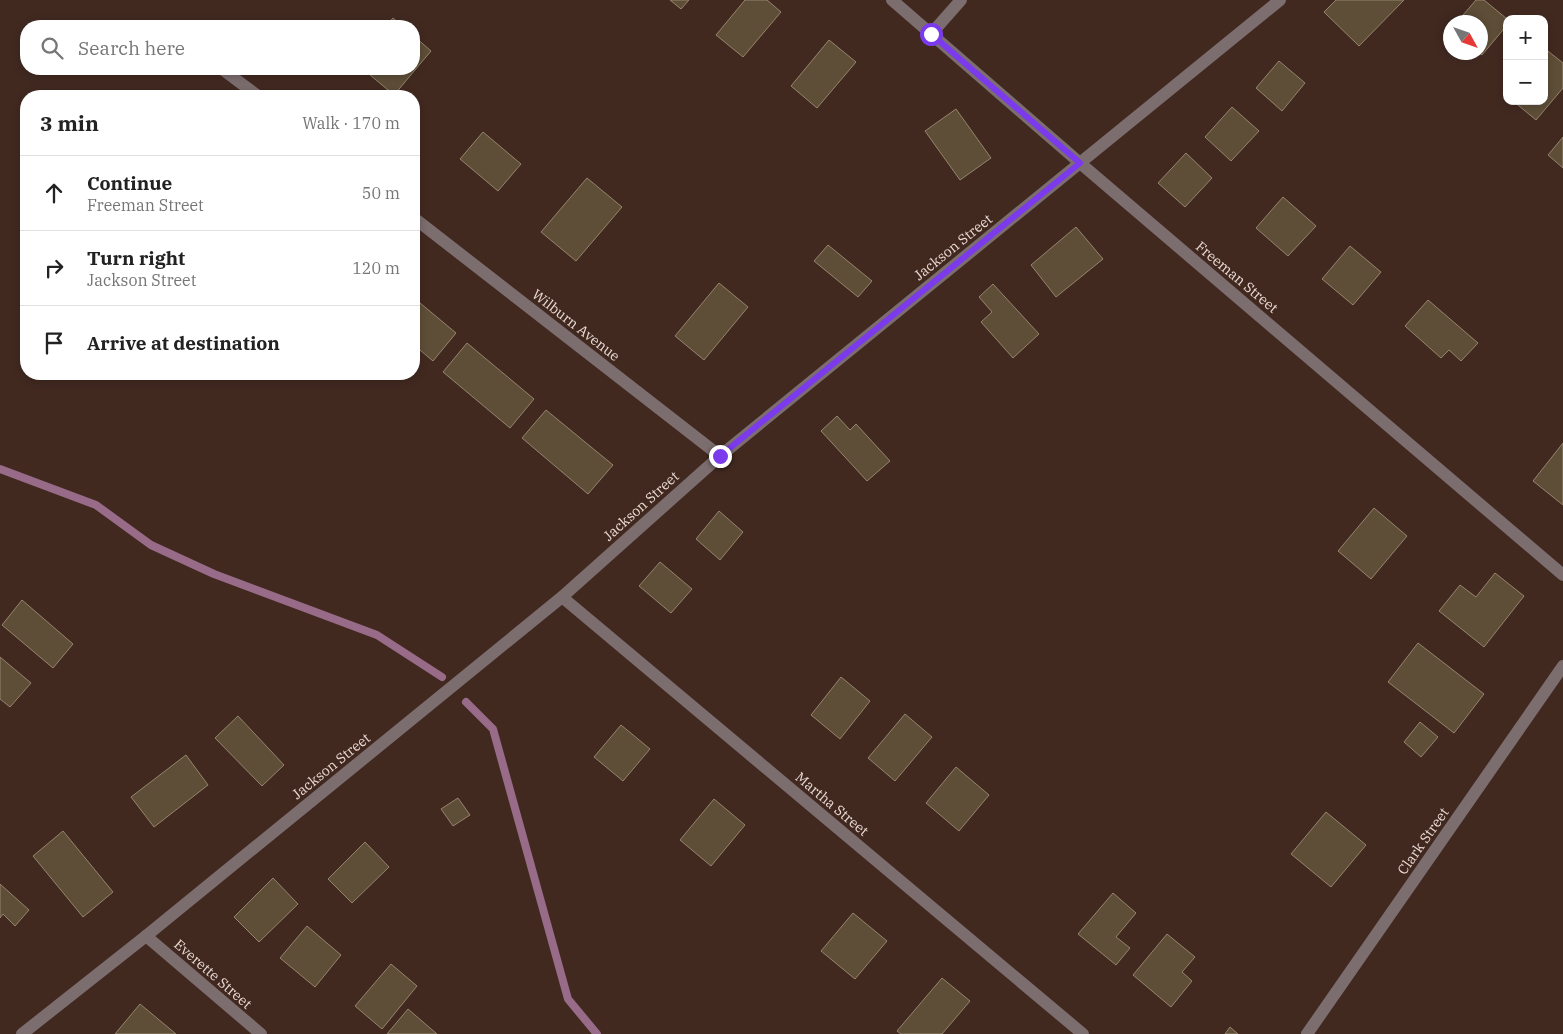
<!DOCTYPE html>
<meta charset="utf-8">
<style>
:root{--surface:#fff;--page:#f6f6f6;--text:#222;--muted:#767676;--line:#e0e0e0}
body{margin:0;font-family:"IBM Plex Serif",serif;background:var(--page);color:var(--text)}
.controls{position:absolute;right:15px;top:15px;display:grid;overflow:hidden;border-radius:10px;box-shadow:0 2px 8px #0003}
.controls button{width:45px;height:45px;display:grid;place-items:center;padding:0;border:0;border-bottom:1px solid var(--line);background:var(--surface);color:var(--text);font:25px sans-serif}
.compass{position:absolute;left:1443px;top:15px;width:45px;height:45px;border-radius:50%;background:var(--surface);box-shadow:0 2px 8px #0003;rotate:130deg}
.stop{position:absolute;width:15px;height:15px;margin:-11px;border:4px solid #7c3aed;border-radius:50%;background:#fff}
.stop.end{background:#7c3aed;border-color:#fff;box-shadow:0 1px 5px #0008}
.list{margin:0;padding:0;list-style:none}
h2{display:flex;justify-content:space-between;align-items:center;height:65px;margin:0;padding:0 20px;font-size:21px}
h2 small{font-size:16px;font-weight:400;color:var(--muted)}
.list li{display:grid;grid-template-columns:32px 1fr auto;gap:15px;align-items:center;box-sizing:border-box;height:75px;padding:0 20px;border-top:1px solid var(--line)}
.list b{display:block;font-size:19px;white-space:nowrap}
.list p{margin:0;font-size:16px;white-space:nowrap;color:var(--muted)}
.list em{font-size:16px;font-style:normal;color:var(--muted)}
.icon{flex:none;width:28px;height:28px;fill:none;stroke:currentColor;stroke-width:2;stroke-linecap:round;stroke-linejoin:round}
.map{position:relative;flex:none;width:1563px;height:1034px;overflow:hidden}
.search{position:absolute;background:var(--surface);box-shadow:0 2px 8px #0003;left:20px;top:20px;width:400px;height:55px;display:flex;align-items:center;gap:12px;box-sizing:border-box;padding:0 18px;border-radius:20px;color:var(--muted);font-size:19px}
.panel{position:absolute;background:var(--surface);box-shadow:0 2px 8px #0003;left:20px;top:90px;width:400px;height:290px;border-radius:20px}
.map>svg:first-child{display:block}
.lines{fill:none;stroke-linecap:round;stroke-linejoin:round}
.stream{stroke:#986b89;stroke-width:8}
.building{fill:#5e4e38;stroke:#96846d}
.minor{stroke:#7c6d6f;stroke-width:12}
.route{stroke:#7c3aed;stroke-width:6}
.labels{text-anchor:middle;stroke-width:4;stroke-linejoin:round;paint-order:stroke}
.street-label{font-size:14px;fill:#eadad3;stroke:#412920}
</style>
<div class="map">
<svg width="1563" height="1034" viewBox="0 0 1563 1034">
<rect width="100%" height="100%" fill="#412920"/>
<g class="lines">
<!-- stream -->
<g class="stream">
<polyline points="0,469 96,505 151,545 214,574 377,635 442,677"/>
<polyline points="466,702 493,729 568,999 597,1034"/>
</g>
</g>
<!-- building -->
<g class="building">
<polygon points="670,0 689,0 681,9"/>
<polygon points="745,0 767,0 781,12 743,57 716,35"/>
<polygon points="1336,0 1404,0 1359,46 1324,12"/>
<polygon points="1476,0 1484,0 1507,19 1507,25 1482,55 1478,52 1480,52 1480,22 1457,22"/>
<polygon points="393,18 402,26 386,26"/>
<polygon points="414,36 431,51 394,95 363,69 414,69"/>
<polygon points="829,40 856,62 817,108 791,86"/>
<polygon points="1544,48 1563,63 1563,88 1536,120 1513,101 1544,101"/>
<polygon points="1279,61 1305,83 1282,111 1256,88"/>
<polygon points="1232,107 1259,131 1231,161 1205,137"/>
<polygon points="956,109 991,158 960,180 925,131"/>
<polygon points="483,132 521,164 498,191 460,159"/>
<polygon points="1563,137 1563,168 1548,155"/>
<polygon points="1186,153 1212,178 1185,207 1158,183"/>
<polygon points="587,178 622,207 576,261 541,232"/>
<polygon points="1283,197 1316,226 1288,256 1256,228"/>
<polygon points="1076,227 1103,259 1056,297 1031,265"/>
<polygon points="828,245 872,281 858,297 814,261"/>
<polygon points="1350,246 1381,272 1353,305 1322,279"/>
<polygon points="719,283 748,307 704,360 675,336"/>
<polygon points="993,284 1039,334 1013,358 981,322 992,312 979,297"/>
<polygon points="414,298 456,333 433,361 414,345"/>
<polygon points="1428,300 1478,343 1461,361 1449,350 1441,358 1405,326"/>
<polygon points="467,343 534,399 510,428 443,372"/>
<polygon points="546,410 613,465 588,494 522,438"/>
<polygon points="837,416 850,430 856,424 890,461 867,481 821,431"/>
<polygon points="1563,443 1563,505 1533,481"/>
<polygon points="1374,508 1407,536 1371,579 1338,551"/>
<polygon points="719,511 743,532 720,560 696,539"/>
<polygon points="660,562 692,589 671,613 639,586"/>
<polygon points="1495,573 1524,596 1484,647 1439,611 1460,585 1476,597"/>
<polygon points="22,600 73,644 53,668 2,625"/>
<polygon points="1418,643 1484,694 1454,733 1388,682"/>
<polygon points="0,657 31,683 10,707 0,699"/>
<polygon points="841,677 870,701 840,739 811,715"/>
<polygon points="905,714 932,737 895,781 868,758"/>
<polygon points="238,716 284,765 262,786 215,738"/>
<polygon points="1420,722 1438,737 1421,757 1404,742"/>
<polygon points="621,725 650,749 623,781 594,757"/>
<polygon points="186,755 208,785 154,827 131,797"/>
<polygon points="956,767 989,795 959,831 926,803"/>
<polygon points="458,798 470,815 453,826 441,809"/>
<polygon points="714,799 745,825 711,866 680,840"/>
<polygon points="1326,812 1366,845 1331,887 1291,854"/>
<polygon points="63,831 113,892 83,917 33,856"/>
<polygon points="365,842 389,867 352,903 328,879"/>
<polygon points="273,878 298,904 259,942 234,917"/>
<polygon points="0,884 29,910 15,926 3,914 0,918"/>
<polygon points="1113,893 1136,913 1116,937 1130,948 1116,965 1078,934"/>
<polygon points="853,913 887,941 855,979 821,951"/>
<polygon points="307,926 341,955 315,987 280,958"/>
<polygon points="1167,934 1195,957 1182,972 1192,981 1171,1007 1133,975"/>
<polygon points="391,964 417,986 382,1029 355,1006"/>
<polygon points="942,978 970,1001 942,1034 901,1034 897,1031"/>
<polygon points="140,1004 176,1034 115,1034"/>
<polygon points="408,1009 437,1034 387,1034"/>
<polygon points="1230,1027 1238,1034 1225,1034"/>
</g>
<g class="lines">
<!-- minor -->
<g class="minor">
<polyline points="892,0 1080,163 1563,575"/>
<polyline points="931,34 961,0"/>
<polyline points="222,69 258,96"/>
<polyline points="414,218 720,456"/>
<polyline points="562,597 1083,1034"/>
<polyline points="146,936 261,1034"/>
<polyline points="22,1034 146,936 562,597 720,456 1280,0"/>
<polyline points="1307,1034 1563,666"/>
</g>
</g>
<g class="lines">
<!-- route -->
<polyline class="route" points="720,456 1080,163 931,34"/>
</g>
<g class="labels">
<!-- street labels -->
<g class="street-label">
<text transform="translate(953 247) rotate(-39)" y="5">Jackson Street</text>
<text transform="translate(1237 277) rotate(40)" y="5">Freeman Street</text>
<text transform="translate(576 325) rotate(38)" y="5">Wilburn Avenue</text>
<text transform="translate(641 506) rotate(-42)" y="5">Jackson Street</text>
<text transform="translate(331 766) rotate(-39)" y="5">Jackson Street</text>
<text transform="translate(832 804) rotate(40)" y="5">Martha Street</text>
<text transform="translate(1423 841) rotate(-55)" y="5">Clark Street</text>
<text transform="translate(213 974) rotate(41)" y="5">Everette Street</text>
</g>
</g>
</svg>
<div class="controls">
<button>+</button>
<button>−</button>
</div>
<svg class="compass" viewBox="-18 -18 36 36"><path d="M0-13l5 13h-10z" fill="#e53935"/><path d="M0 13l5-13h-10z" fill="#767676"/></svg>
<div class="stop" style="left:931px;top:34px"></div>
<div class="stop end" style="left:720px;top:456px"></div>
<div class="search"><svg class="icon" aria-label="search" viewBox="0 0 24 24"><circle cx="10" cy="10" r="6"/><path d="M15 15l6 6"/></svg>Search here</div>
<section class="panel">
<h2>3 min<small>Walk · 170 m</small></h2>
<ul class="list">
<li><svg class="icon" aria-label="ahead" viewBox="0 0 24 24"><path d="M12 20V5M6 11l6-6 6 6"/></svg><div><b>Continue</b><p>Freeman Street</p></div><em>50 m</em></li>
<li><svg class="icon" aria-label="right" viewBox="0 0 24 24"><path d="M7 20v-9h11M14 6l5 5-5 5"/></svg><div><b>Turn right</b><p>Jackson Street</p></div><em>120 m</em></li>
<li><svg class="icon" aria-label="arrive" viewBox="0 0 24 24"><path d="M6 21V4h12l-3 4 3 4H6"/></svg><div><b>Arrive at destination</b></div></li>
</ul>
</section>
</div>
